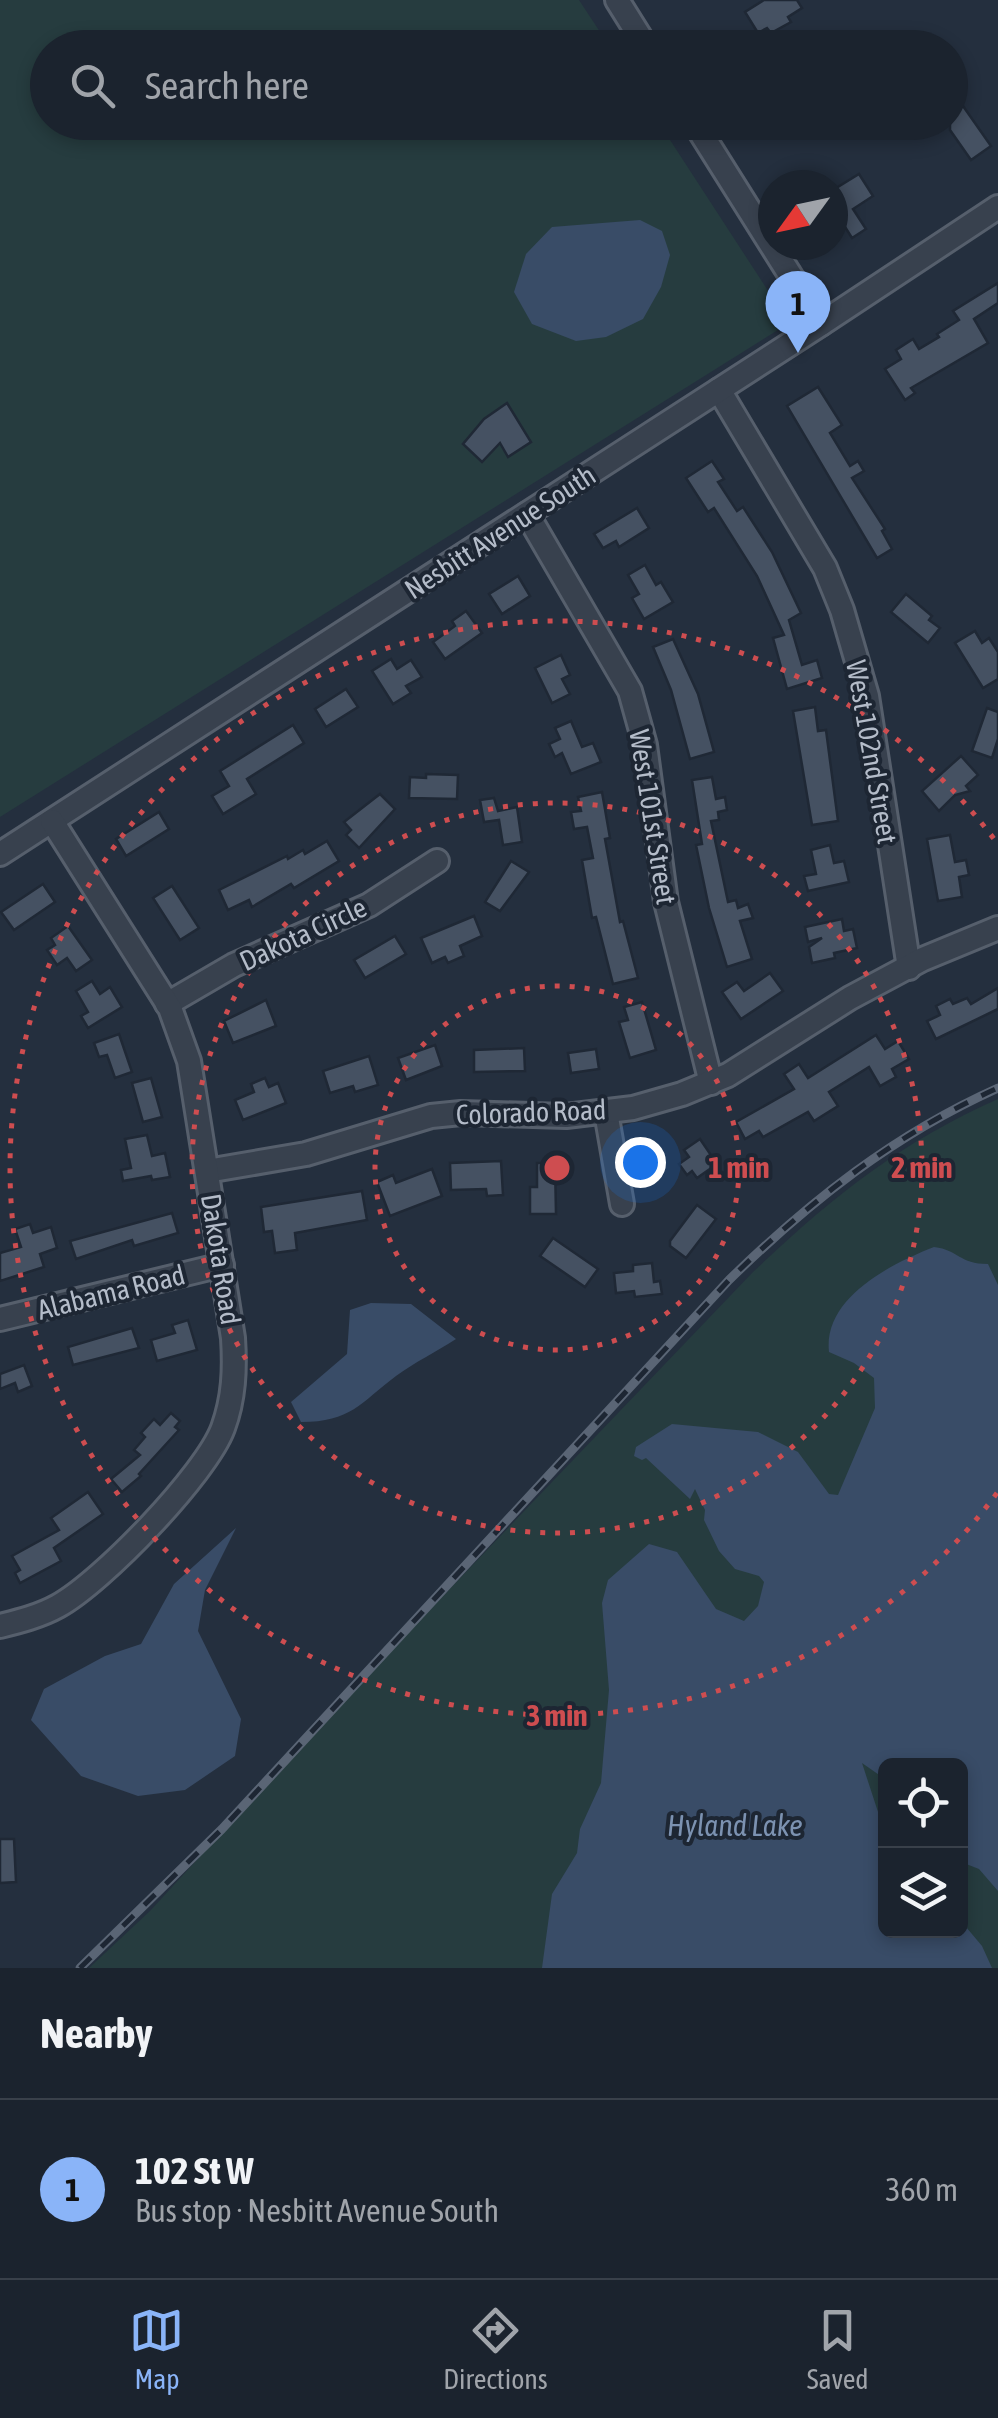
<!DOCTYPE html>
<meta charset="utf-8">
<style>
:root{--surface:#1b232e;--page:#242b36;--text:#f1f3f6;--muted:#a0a4aa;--line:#39404a;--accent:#8ab4f8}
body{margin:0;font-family:"Asap Condensed",sans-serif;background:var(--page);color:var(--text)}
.controls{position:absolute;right:30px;bottom:30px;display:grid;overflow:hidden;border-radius:15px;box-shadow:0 5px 15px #0003}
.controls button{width:90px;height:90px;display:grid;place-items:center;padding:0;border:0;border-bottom:2px solid var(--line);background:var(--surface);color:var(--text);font:50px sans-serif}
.compass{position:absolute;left:758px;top:170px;width:90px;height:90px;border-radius:50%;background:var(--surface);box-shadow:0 5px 15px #0003;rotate:237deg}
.you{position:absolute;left:640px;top:1162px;width:35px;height:35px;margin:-25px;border:8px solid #fff;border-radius:50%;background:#1a73e8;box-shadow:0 0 0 15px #1a73e833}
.badge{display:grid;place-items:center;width:65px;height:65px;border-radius:50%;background:var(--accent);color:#111;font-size:32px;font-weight:700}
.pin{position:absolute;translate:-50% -82px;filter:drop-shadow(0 2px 5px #0008)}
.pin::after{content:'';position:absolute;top:52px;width:35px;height:30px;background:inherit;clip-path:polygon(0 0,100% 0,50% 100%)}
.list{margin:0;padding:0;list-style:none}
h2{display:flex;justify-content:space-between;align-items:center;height:130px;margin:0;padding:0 40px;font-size:42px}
h2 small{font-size:32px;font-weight:400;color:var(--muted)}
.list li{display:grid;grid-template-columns:65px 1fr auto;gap:30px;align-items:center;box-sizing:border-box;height:180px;padding:0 40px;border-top:2px solid var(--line)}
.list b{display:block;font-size:38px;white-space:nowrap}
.list p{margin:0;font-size:32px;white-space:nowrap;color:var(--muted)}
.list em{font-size:32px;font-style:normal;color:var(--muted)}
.icon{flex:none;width:55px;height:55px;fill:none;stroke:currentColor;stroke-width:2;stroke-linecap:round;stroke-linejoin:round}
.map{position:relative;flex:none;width:998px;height:1968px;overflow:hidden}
.search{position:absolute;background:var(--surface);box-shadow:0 5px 15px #0003;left:30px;right:30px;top:30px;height:110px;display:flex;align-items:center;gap:25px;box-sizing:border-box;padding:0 35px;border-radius:55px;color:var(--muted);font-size:38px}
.sheet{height:310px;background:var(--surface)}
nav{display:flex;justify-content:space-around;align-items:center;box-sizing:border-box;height:140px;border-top:2px solid var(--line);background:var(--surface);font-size:28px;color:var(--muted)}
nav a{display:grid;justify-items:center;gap:5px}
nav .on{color:var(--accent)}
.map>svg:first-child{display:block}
.green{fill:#263c3f;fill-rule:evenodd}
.water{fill:#394c67}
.building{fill:#455162;stroke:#1f2835;stroke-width:2.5}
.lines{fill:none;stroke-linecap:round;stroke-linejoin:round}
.minor-casing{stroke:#565f6c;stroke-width:28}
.minor{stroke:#38414e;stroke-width:22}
.rail-casing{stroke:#5a6575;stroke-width:9}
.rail{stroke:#1d2633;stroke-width:5;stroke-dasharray:15;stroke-linecap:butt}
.ring{fill:none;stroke:#ce4d50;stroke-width:5;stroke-dasharray:5 10}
.labels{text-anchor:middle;stroke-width:8;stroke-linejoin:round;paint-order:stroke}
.street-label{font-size:28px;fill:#b4bcc9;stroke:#1d2633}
.water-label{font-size:30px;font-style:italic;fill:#7c92b1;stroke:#1d2633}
.centre{fill:#ce4d50;stroke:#1d2633;stroke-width:5}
.ring-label{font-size:30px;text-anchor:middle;font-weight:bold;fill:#ce4d50;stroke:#1d2633;stroke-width:8;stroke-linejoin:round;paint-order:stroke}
</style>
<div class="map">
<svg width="998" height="1968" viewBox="0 0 998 1968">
<rect width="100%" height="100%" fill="#242f3e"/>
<!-- green -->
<g class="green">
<polygon points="0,0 579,0 610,47 48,48 48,122 659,123 789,323 0,817"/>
<path d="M998 1099V1968H89L150 1911 352 1691 753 1272C831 1198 899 1143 998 1099ZM886 1766H960V1930H886Z"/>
</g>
<!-- water -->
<g class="water">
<polygon points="640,220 662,231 670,255 661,287 643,319 606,337 576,341 532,324 514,292 526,254 552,227"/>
<path d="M934 1247C959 1250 959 1264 988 1264L998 1285V1891L979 1869 961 1862 960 1766H886L885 1779 862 1763 879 1815 885 1825 886 1930H960L961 1921 982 1946 992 1968H542L552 1894 577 1853 580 1829 601 1783 609 1690 602 1603 608 1580 649 1544 677 1552 716 1609 744 1621 758 1606 764 1582 759 1576 735 1569 719 1551 704 1520 705 1510 695 1489 690 1499 646 1458 642 1460 634 1456 636 1447 672 1424 758 1432 798 1452 829 1494 838 1495 875 1408 874 1378 854 1363 829 1352C823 1297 893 1263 934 1247Z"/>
<path d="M371 1303 411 1304 456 1339C436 1352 415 1362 396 1376 360 1403 351 1422 301 1422L291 1402 347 1354 350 1310Z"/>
<polygon points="236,1528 205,1590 198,1631 241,1719 235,1756 185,1790 138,1796 81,1776 31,1720 44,1689 105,1656 141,1644 174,1584"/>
</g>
<!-- building -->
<g class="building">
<polygon points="764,0 797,0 802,8 788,17 791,22 771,33 767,28 758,33 745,12"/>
<polygon points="963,106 991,146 971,160 950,130 950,116"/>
<polygon points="859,174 873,196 853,209 866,229 852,238 833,208 833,190"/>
<polygon points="998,283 998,303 974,319 988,343 911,388 915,393 905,400 885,369 901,359 896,350 913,339 919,349 939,337 937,334 959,320 953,311"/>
<polygon points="818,387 842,425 830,433 850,466 858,461 864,471 852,478 885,529 882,531 892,549 877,558 787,406"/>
<polygon points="507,403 531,442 508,457 500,443 482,462 463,444 484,419"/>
<polygon points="712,461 724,479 718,482 737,511 743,507 772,552 801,613 789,620 802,665 817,660 822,678 787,689 773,638 784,635 757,576 714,508 708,512 686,478"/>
<polygon points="637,508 649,528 619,547 616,541 603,548 594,534"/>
<polygon points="645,565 656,585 661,582 673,602 644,619 632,598 639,594 628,575"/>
<polygon points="518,576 530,596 502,614 489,594"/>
<polygon points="906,594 932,616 929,620 940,628 928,643 891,612"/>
<polygon points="466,611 482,633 445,659 433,642 455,626 452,621"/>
<polygon points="975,631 982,643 989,638 998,652 998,679 983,688 955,643"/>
<polygon points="673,639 698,694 714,752 690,759 671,690 653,647"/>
<polygon points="561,655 570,675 562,679 570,694 552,703 535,668"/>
<polygon points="391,659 397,669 411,660 422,677 406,686 411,693 393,704 372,671"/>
<polygon points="346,689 358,707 326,727 315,709"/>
<polygon points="815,707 818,731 826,730 838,821 812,825 793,711"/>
<polygon points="987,708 998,712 998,739 992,758 972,751"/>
<polygon points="571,721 582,747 593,743 601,762 571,774 562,753 555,757 549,744 560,739 555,728"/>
<polygon points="293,725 304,743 247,779 256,794 223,814 212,796 229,786 220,771"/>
<polygon points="961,756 978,775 966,786 970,791 955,795 939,811 922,791"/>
<polygon points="426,774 458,775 457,799 409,798 410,777 426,778"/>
<polygon points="712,777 716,799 725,797 727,810 718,812 719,820 711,821 728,902 736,900 738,908 748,904 753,918 740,921 752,959 727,967 709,908 696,845 702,844 692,780"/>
<polygon points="602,792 610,838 605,839 620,922 623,921 638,978 613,984 596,917 592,918 582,860 593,858 587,827 574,829 571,812 581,811 578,797"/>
<polygon points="380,794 395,809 359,848 346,835 351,830 344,822"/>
<polygon points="494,798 498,811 517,807 522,842 503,845 499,820 484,822 480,800"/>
<polygon points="159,812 169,829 126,856 116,839"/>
<polygon points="950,835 955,862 966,860 969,875 959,877 962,897 938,901 927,839"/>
<polygon points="327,841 339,861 294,888 291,884 252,907 249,900 228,910 219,890 287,856 288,859 303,850 305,854"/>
<polygon points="830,845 834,863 844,861 849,882 808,891 804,876 816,874 811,850"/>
<polygon points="511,861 529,872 500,911 485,902"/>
<polygon points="43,884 55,902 14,930 1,912"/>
<polygon points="172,886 199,928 180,940 153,898"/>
<polygon points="474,916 482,936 460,946 464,956 448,963 445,957 432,963 421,938"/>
<polygon points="842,919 844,931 853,929 857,948 834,953 835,958 812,963 809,947 822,938 808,942 805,927"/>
<polygon points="68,926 92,960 76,971 67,958 57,965 47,950 55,945 51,938"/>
<polygon points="395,936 406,954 365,978 354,960"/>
<polygon points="770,973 783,991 741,1019 722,992 737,982 744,991"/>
<polygon points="92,981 100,994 110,987 122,1007 88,1028 81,1016 88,1012 76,991"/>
<polygon points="998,988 998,1009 936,1039 927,1021 940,1015 936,1006 950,999 953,1004 967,998 971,1004"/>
<polygon points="266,1000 276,1026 233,1043 224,1021"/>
<polygon points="642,1002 656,1050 630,1058 619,1022 628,1020 624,1007"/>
<polygon points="119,1034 132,1072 115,1078 107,1055 99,1057 94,1043"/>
<polygon points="876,1035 885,1049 898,1041 909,1059 892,1069 896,1077 880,1086 869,1067 829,1092 838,1106 814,1121 808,1112 763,1137 759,1131 745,1139 736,1122 794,1089 784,1074 799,1064 808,1078"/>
<polygon points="435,1045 442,1066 406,1080 398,1058"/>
<polygon points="524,1048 525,1071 474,1072 474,1050"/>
<polygon points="596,1049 599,1069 571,1073 568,1053"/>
<polygon points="369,1056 378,1085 355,1092 353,1086 330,1093 323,1071"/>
<polygon points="151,1078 162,1117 143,1122 132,1083"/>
<polygon points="265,1078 269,1087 278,1083 286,1103 243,1120 235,1100 254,1092 251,1084"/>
<polygon points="147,1135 152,1156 165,1153 170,1177 152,1180 151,1176 123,1181 121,1170 131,1168 125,1139"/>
<polygon points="700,1139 717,1164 697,1178 692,1171 687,1175 679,1164 689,1157 684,1150"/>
<polygon points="501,1161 503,1195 487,1196 486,1189 451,1190 450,1163"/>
<polygon points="537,1163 555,1163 556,1214 530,1214 530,1187 537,1187"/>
<polygon points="432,1169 442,1196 390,1216 377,1182 393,1175 396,1183"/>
<polygon points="362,1191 367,1220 295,1233 297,1250 275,1253 272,1231 264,1232 261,1207"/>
<polygon points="697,1205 716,1219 686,1258 670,1246 670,1241"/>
<polygon points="172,1213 178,1233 134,1246 132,1240 76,1259 70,1241"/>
<polygon points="30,1224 33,1233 51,1227 57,1248 40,1254 44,1267 0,1281 0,1253 21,1247 15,1229"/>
<polygon points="553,1238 598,1269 585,1287 540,1256"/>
<polygon points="652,1263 654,1282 660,1281 662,1294 635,1297 634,1291 616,1293 614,1273 633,1271 633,1265"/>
<polygon points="188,1320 197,1350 157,1361 151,1340 175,1333 172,1325"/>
<polygon points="132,1328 139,1348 73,1365 68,1347"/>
<polygon points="24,1365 32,1386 18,1392 15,1383 0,1389 0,1374"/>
<polygon points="171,1413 180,1421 175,1427 179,1430 139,1474 141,1476 122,1492 111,1479 140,1455 134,1450 145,1437 141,1433 154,1419 160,1425"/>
<polygon points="88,1492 103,1514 54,1548 61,1561 20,1583 15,1573 20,1570 12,1556 59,1530 51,1518"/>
<polygon points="0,1839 14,1839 16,1882 0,1883"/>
</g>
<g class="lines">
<defs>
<g id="minor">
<polyline points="617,0 647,48"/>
<polyline points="694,122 821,324"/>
<polyline points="719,390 825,568 842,610 867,696 909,968"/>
<polyline points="527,514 630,691 645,745 666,902 711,1083"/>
<polyline points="0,854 821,324 998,207"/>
<polyline points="167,1004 234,965 369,905 437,861"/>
<polyline points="606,1112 622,1204"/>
<polyline points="207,1171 306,1154 431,1116 461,1113 566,1116 633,1108 682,1094 728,1075 850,998 923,959 998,928"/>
<polyline points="0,1319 222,1265"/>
<path d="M0 1626C20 1621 40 1616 58 1606 102 1582 206 1474 223 1428 234 1398 235 1369 233 1338L189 1061 170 1008 52 821"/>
</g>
</defs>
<!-- minor casing -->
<use href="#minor" class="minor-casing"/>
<!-- minor -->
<use href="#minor" class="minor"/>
<defs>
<path id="rail" d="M80 1968 222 1829 729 1280C810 1201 895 1134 998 1088"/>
</defs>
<!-- rail casing -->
<use href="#rail" class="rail-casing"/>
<!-- rail -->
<use href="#rail" class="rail"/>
</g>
<!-- distance rings -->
<g class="ring">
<circle cx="557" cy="1168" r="182"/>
<circle cx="557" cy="1168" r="365"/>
<path d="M997 1493A547 547 0 1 1 997 843"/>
</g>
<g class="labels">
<!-- street labels -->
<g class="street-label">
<text transform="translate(500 532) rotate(-33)" y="10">Nesbitt Avenue South</text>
<text transform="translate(872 752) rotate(80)" y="10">West 102nd Street</text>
<text transform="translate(653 817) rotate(81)" y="10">West 101st Street</text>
<text transform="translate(303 934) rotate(-25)" y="10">Dakota Circle</text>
<text transform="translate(531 1112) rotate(-2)" y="10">Colorado Road</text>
<text transform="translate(221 1259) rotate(81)" y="10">Dakota Road</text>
<text transform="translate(111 1292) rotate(-14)" y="10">Alabama Road</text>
</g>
<!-- water labels -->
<g class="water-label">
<text x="735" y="1836">Hyland Lake</text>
</g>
</g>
<circle cx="557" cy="1168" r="15" class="centre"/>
<g class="ring-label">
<text x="739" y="1178">1 min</text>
<text x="922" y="1178">2 min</text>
<text x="557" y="1726">3 min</text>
</g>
</svg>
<div class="controls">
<button><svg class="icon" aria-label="locate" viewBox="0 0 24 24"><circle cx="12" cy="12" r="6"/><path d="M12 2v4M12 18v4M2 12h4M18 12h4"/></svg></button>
<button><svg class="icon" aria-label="layers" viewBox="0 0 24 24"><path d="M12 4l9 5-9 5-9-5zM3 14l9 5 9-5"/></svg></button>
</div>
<svg class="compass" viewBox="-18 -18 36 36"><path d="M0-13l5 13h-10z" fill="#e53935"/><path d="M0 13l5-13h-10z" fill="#a0a4aa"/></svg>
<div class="you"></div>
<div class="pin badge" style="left:798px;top:353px">1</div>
<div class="search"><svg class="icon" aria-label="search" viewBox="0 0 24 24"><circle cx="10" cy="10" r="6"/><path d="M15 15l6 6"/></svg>Search here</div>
</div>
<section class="sheet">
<h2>Nearby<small></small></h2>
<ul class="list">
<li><span class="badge">1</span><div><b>102 St W</b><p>Bus stop · Nesbitt Avenue South</p></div><em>360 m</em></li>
</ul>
</section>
<nav>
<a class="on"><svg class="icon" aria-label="map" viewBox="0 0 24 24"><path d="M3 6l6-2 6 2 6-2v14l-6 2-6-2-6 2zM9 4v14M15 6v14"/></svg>Map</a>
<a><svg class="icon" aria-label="directions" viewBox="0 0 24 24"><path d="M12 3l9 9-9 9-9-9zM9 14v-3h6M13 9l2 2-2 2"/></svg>Directions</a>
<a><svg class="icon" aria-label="saved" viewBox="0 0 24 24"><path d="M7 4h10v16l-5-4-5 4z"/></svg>Saved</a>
</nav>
